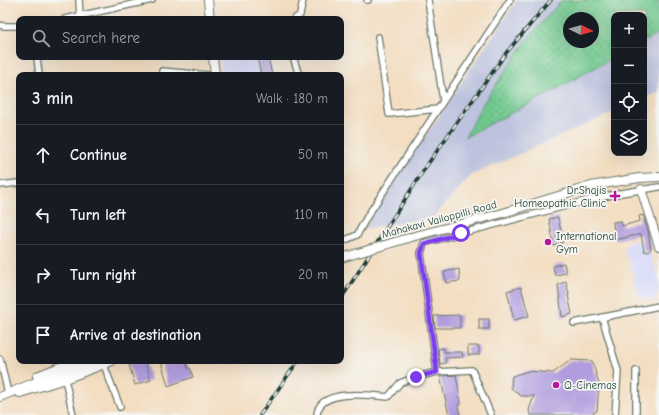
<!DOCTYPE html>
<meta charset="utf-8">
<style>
:root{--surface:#171b24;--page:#20242c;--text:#f1f3f6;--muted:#9ea1a6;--line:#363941}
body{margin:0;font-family:"Comic Neue",sans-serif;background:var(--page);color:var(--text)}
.controls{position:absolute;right:12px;top:12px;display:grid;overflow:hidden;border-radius:8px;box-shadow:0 4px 16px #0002}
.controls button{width:36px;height:36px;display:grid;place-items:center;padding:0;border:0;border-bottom:1px solid var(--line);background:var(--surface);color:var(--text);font:20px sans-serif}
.compass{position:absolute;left:563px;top:12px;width:36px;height:36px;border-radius:50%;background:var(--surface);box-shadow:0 4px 16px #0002;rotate:95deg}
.stop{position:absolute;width:12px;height:12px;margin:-9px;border:3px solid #7c3aed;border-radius:50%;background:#fff}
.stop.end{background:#7c3aed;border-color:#fff;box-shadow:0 1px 4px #0008}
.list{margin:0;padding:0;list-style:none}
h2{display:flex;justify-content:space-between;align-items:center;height:52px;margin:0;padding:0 16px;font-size:17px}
h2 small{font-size:13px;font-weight:400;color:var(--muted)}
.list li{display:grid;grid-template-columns:26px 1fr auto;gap:12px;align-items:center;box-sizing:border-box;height:60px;padding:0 16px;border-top:1px solid var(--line)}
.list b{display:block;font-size:15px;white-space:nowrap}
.list em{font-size:13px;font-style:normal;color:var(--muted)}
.icon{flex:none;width:22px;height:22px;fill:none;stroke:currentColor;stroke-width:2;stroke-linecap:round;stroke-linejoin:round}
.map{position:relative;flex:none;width:659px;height:415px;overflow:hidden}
.search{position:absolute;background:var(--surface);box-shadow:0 4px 16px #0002;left:16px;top:16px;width:328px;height:44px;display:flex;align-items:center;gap:10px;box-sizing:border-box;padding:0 14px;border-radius:8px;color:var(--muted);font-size:15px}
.panel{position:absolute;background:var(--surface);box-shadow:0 4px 16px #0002;left:16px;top:72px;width:328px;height:292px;border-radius:8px}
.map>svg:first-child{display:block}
.built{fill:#d4d8f9}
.railway{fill:#bdc3de;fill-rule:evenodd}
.grass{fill:url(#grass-dots);stroke:#488362;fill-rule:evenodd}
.building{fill:#b19cde}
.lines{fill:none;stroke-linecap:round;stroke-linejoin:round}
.street-casing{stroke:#697566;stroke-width:8}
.secondary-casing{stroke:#697566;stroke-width:10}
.street{stroke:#fff;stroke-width:5.5}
.secondary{stroke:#fff;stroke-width:8}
.rail-casing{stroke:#1f3d34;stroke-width:3.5}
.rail{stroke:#f6f6f2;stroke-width:2;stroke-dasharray:6;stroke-linecap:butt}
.secondary-bridge-casing{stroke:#697566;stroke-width:10;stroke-linecap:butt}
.secondary-bridge{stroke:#fff;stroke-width:8}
.route{stroke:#7c3aed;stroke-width:5}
.poi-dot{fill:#b5179e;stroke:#f6f6f2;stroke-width:1.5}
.labels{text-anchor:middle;stroke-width:3.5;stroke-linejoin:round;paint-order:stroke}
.poi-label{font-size:11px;fill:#1f3d34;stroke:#f6f6f2;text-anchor:start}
.street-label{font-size:11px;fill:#1f3d34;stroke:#f6f6f2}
</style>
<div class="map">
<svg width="659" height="415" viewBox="0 0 659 415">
<defs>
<pattern id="grass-dots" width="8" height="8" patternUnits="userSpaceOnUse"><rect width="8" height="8" fill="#71c98f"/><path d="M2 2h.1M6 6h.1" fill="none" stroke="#5ca476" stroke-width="1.8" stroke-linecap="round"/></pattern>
</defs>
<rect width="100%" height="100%" fill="#f6f6f2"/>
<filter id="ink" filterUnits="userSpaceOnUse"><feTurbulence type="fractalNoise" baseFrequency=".025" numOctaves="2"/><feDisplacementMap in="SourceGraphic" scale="8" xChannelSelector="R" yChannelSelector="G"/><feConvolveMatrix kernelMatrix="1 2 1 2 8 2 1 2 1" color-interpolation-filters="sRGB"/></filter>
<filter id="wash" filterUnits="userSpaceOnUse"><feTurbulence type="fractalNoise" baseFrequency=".012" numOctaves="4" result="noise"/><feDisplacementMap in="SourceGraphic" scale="16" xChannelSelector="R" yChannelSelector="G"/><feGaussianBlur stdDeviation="0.9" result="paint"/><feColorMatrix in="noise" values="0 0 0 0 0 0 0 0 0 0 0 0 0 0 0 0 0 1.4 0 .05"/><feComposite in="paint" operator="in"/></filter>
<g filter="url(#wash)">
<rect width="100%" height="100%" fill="#f3dec2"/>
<!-- built -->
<g class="built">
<polygon points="220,57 270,57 274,75 221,75"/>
<polygon points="640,240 643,252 650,253 659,279 659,291 656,298 651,302 638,295 629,258 626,257 624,250 628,242"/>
</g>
<!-- railway -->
<path class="railway" d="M517 0H659V92L644 98V15H614V112L472 175 433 217 363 229ZM569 18H593V42H569Z"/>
<!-- grass -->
<path class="grass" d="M562 0H659V34L644 41V15H614V57L548 94 465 137 484 102 526 41ZM569 18H593V42H569Z"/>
<g id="blocks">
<!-- building -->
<g class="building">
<polygon points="257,57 268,57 272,75 261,75"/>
<polygon points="643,215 648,231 651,249 648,252 644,251 641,234 615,240 613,222 621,221 622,226 640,221 639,216"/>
<polygon points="558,217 563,242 554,246 549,219"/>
<polygon points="564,263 566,273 555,275 553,266"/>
<polygon points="459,269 460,281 446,283 444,272"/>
<polygon points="566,281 569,295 568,295 572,314 562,317 558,285"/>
<polygon points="521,287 529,316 514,320 507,291"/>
<polygon points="460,315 460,328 435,328 434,316"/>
<rect x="479" y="319" width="10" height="10"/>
<rect x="468" y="346" width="11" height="9"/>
<polygon points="444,348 444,352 462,352 463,357 445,358 446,363 440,364 438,349"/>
<polygon points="571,360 592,361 599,384 597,411 589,415 530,415 529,410 534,396 521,396 511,388 512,376 528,371 553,373"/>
<polygon points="128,361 145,361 151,380 135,385"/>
<polygon points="161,361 186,361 188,368 190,368 193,377 168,386"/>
<polygon points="456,375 461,404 458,405 460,415 449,415 440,376"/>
</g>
</g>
</g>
<g filter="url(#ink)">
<use href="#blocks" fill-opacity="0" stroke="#697566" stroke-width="1"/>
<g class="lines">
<defs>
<g id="street">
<polyline points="79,0 80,16"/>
<polyline points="367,0 368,0"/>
<polyline points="428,0 443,100"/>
<polyline points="65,19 152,0"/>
<polyline points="294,19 300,15 303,0"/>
<polyline points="0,25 3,26 19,26"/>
<polyline points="378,37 389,114 438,109"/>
<polyline points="37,57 39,75"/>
<polyline points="293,57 299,75"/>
<polyline points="162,71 208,75"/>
<polyline points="0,185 19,183"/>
<polyline points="341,242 357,235 368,215 510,0"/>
<polyline points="602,317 618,371 615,415"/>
<polyline points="574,323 659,306"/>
<polyline points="0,359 8,393"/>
<polyline points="104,365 120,407"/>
<polyline points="636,371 636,415"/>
<polyline points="437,372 472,370 491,415"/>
<polyline points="65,379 73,415"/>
<path d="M317 415C318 388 371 395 388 397L400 383 416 377 437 372 421 253 424 243 589 200 621 193 659 187"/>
</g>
<g id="secondary">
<polyline points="208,0 210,19"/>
<polyline points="213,57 215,75"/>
<polyline points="639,178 659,177"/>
<polyline points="641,189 659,246"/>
<polyline points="37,376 75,361"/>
<polyline points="15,391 20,393 65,379 112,361"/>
<polyline points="0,397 33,383 93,361"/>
</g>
</defs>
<!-- street casing -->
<use href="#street" class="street-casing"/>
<!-- secondary casing -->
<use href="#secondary" class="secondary-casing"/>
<!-- street -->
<use href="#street" class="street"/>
<!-- secondary -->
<use href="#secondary" class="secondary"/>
<defs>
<g id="rail">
<polyline points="341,299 425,168 506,53 551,0"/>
<polyline points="260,415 298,361"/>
</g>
</defs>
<!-- rail casing -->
<use href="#rail" class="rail-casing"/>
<!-- rail -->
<use href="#rail" class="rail"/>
<defs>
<polyline id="secondary-bridge" points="341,258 415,236 503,213 591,186 639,178"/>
</defs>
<!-- secondary-bridge casing -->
<use href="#secondary-bridge" class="secondary-bridge-casing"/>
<!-- secondary-bridge -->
<use href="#secondary-bridge" class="secondary-bridge"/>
</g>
</g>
<g class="lines" filter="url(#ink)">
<!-- route -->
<polyline class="route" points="416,377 437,372 421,253 424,244 461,233"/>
</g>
<!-- markers -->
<g class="poi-dot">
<path d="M613 190h4v4h4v4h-4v4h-4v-4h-4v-4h4z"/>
<circle cx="548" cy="242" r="4"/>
<circle cx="556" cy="385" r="4"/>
</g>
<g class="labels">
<!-- poi labels -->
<g class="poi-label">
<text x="606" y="194" text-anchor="end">Dr.Shajis<tspan x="606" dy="13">Homeopathic Clinic</tspan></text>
<text x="556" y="240">International<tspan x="556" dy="13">Gym</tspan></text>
<text x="564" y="389">Q-Cinemas</text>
</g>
<!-- street labels -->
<g class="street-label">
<text transform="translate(439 219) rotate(-15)" y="4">Mahakavi Vailoppilli Road</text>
</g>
</g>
</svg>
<div class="controls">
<button>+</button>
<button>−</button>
<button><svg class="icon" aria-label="locate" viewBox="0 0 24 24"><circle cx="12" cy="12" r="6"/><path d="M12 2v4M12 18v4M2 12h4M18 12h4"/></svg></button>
<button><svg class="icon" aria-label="layers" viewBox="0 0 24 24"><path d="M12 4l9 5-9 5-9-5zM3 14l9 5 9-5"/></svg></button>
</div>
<svg class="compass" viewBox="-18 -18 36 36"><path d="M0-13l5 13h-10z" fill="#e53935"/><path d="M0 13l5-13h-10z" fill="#9ea1a6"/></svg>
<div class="stop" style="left:461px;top:233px"></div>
<div class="stop end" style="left:416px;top:377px"></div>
<div class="search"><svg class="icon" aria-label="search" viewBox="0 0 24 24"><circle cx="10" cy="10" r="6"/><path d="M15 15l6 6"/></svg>Search here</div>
<section class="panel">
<h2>3 min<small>Walk · 180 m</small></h2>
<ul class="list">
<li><svg class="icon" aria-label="ahead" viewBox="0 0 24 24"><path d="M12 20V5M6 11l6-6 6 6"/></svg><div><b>Continue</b></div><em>50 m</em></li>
<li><svg class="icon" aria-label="left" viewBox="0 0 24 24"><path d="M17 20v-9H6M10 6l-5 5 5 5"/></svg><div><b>Turn left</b></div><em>110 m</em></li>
<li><svg class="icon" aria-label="right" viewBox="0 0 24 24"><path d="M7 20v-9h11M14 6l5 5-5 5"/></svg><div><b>Turn right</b></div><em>20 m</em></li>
<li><svg class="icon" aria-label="arrive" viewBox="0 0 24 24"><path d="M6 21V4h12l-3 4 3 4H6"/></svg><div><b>Arrive at destination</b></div></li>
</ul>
</section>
</div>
